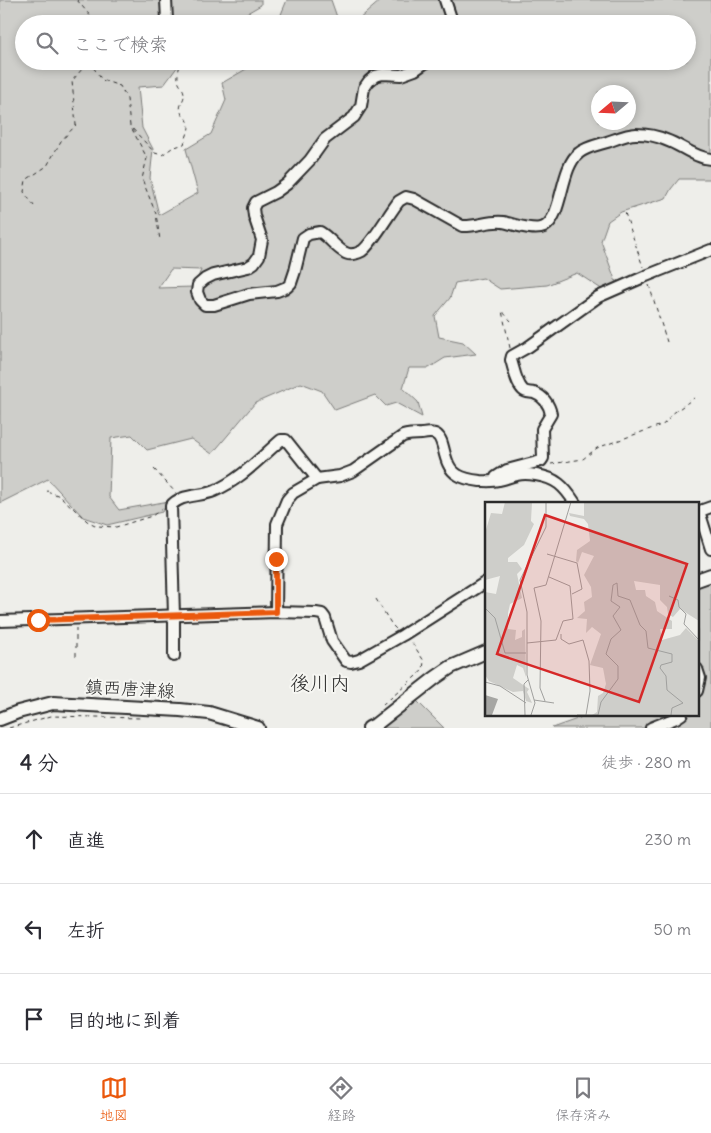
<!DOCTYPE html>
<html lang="ja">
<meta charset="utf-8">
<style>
:root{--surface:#fff;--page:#f7f7f7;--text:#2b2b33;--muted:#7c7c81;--line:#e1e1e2;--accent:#ea580c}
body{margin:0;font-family:Delius,"Klee One",sans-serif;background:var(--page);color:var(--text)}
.compass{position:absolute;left:591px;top:85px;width:45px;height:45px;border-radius:50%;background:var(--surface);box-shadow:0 2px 8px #0003;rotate:251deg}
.stop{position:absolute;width:15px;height:15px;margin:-11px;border:4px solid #ea580c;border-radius:50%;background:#fff}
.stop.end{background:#ea580c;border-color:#fff;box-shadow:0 1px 5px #0008}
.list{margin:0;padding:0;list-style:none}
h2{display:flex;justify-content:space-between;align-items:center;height:65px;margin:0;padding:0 20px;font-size:21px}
h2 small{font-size:16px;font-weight:400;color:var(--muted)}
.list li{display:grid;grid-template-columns:32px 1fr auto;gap:15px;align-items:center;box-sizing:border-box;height:90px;padding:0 20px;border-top:1px solid var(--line)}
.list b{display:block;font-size:19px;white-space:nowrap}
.list em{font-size:16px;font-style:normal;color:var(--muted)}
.icon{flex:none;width:28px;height:28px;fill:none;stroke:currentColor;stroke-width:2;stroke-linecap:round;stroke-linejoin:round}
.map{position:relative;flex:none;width:711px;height:728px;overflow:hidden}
.search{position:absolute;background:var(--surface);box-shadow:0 2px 8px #0003;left:15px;right:15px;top:15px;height:55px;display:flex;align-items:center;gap:12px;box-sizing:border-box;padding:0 18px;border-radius:28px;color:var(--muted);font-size:19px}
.sheet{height:335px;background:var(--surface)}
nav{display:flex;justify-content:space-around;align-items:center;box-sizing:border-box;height:70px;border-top:1px solid var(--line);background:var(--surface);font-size:14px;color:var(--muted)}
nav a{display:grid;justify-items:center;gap:2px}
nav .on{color:var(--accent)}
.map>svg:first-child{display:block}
.green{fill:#cececa;stroke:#7c7c7a;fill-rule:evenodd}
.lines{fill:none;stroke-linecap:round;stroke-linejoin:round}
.minor-casing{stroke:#2b2b2b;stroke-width:14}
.major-casing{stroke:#2b2b2b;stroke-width:16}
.path{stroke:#2b2b2b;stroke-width:1;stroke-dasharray:4 4;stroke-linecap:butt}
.minor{stroke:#f6f6f2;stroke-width:10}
.major{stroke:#f6f6f2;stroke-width:12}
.route{stroke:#ea580c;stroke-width:6}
.labels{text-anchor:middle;stroke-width:4;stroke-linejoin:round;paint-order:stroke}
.street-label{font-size:18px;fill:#2b2b2b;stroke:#f6f6f2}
.quarter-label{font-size:20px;fill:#2b2b2b;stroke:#f6f6f2}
.inset-road{fill:none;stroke:#a0a09e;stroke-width:1}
.view{fill:#d62828;fill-opacity:0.15;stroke:#d62828;stroke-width:2.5}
.inset-edge{fill:none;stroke:#2b2b2b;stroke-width:2.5}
</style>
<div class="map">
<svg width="711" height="728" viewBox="0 0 711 728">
<rect width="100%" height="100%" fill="#eeeeea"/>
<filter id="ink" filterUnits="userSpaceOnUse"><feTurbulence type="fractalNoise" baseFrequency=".02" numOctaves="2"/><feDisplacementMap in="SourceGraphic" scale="10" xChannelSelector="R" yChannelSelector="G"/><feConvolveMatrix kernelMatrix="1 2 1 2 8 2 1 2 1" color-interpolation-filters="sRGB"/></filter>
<g filter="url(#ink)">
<!-- green -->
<g class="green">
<path d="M0 0H261V5L228 24H24V61H209L206 67 178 66 164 85 138 87 142 128 153 149 150 178 159 215 198 193 186 149 211 134 226 100 222 83 260 61H687V24H277L287 0H331L338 20H358L381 0H711V179H679L671 189 666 198 621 212 608 221 601 241 617 285 603 290 577 273 547 285 500 289 483 278 455 283 450 298 435 316 439 337 463 342 476 354 445 358 429 368H409L403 388 418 402 422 417 396 403 386 406 375 395 335 410 322 391 301 383 255 403 212 454 191 439 147 450 132 435 111 438 109 497 119 510 169 501 162 512 107 525 83 517 48 479 0 503ZM598 92H628V122H598ZM171 269 201 270 194 287 158 288Z"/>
<polygon points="711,582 711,728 552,728 580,718 579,714 697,714 697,587"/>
<polygon points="417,701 444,728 382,728"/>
</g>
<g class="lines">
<defs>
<g id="minor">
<polyline points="166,0 167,20 169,24"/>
<polyline points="445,0 453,24"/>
<path d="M428 61 415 70 401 75 383 74 375 76 369 81 364 88 361 106 354 117 325 139 310 160 287 184 276 192 256 202 253 208 254 216 262 240 259 256 254 263 248 267 213 275 205 279 198 285 197 292 200 300 205 305H214L249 294 277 291 287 287 291 283 295 271 303 238 309 234 320 232C330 238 335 247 344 252 349 256 356 254 362 251 372 244 390 212 399 201L406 197 414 199 462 226C476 227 490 220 503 222 514 224 534 232 544 227 563 217 560 167 579 153 586 147 597 145 607 142 616 139 627 134 636 134 645 134 657 136 666 140 681 145 695 158 711 159"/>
<path d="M496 477 507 470 541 461 543 458 542 429 551 414C549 404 543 396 534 393 530 392 526 393 523 390 516 383 514 369 511 360L512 356 528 347 598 297 646 276 711 250"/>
<polyline points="699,511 711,549"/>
<polyline points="697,512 711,507"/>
<path d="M276 612 277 524 287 500 293 493 317 479 340 476 353 471 403 436C409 434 415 434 422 434 427 433 433 432 437 435 446 442 442 466 458 475 464 479 472 480 480 481 486 481 492 482 499 480 505 479 511 476 517 475 524 473 530 474 536 475 556 478 564 486 575 503"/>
<polyline points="0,621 276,612 316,613 322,614 325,618 332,641 346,661 351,662 359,660 403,635 486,582"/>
<path d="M174 656V616L171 506C180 494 200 497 214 491 240 480 260 458 281 440H286L317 479"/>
<polyline points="697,669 700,678 697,691"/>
<polyline points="651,728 676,718 682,714"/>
</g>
<g id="major">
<polyline points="697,580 711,575"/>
<polyline points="0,719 18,712 53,703 180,710 209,713 258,728"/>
<polyline points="369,728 375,725 435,678 451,667 486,652"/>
</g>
</defs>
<!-- minor casing -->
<use href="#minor" class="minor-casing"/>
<!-- major casing -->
<use href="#major" class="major-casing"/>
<!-- path -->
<g class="path">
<polyline points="77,0 97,24"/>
<path d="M89 61 102 80 120 86 127 99 130 126 155 153 162 155 172 148 184 144C186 137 191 128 188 121 186 118 182 116 181 112 178 105 185 100 184 94 184 88 179 86 178 80 177 73 180 68 180 61"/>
<polyline points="132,129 147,158 142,179 156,214 160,240"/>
<polyline points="34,206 24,192 26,180 47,166 61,141 76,125 72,81 88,62"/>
<polyline points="625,213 643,267"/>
<polyline points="649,285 667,342"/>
<polyline points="510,348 502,311 511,321"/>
<polyline points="551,464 583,459 597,448 664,424 672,414 694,398"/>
<polyline points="154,469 176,493"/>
<polyline points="47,491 60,496 87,521 97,526 116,527 152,516 163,508"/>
<polyline points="376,599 392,625 396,629"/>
<polyline points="76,628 76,658"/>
<polyline points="383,705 423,670 424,661 411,641"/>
<polyline points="9,728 51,716 141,718"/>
</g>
<!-- minor -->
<use href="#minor" class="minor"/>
<!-- major -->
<use href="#major" class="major"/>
</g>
</g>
<g class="lines" filter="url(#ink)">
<!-- route -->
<polyline class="route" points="38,620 276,612 276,559"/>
</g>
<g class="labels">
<!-- street labels -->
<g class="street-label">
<text transform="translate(130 689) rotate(3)" y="6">鎮西唐津線</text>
</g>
<!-- quarter labels -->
<g class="quarter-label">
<text x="320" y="690">後川内</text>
</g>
</g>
<!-- overview -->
<g transform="translate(485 502)">
<rect width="214" height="214" fill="#eeeeea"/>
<path d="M20 0H47L46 19 49 22 39 43 23 56V60H32L37 67 32 72 37 96 25 102 23 111V127L31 128 30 138 37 135V129L40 127 41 175 38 166 32 163 28 176 44 187 42 190 47 201 41 199 38 189 28 190 4 179 0 173V90L11 92 15 74 0 78V31L6 11 17 12ZM99 0H214V119L195 107 188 115 183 112 182 105 175 98V83L149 79 151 88H160L161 94 170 100 172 109 187 119V127H175L177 138 195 133 201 126 214 139V213H107L112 210 113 194 118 191 121 182 118 166 105 163 116 132 107 125 101 131 102 117 92 116 100 109 99 100 107 95 106 85 99 73 109 54 97 50 93 61 91 59 92 48 105 39 103 22 99 17 85 14 84 11 99 14Z" fill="#cececa"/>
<path d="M0 193 13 197 7 213H0Z" fill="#a6a6a3"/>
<path class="inset-road" d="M62 52 92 61 97 87 87 92M0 71V89M184 94 193 98 194 105 201 112 199 122 214 138M0 106 10 116 20 151H41M76 132V137L84 142 98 138 104 159 105 189 101 213M42 141 71 138 78 119 88 117 85 84 64 75M0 180 15 184 41 201M49 198 69 201M60 199 55 186 56 119 49 86 61 83 86 0M40 213 39 182 43 178M46 213 50 201 42 173V110L35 78 61 25V0M92 213H113L116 200 133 177V164L121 152 126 137 136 128 128 114 135 105 126 99 128 83 132 81 133 94 145 98 155 123 161 129 163 146 187 152V160L176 163 175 166 181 174 182 188 198 201 187 206 186 213"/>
<path class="view" d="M60 13 202 62 154 200 12 152Z"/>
<rect width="214" height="214" class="inset-edge"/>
</g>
</svg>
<svg class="compass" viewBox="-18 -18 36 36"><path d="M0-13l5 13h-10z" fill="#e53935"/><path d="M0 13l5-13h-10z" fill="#7c7c81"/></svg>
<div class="stop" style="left:38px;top:620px"></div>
<div class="stop end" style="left:276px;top:559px"></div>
<div class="search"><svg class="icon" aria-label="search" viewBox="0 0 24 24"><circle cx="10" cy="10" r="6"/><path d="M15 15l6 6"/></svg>ここで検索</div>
</div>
<section class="sheet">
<h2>4 分<small>徒歩 · 280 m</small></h2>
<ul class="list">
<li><svg class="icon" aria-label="ahead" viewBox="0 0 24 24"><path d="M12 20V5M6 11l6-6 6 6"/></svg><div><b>直進</b></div><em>230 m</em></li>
<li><svg class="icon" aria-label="left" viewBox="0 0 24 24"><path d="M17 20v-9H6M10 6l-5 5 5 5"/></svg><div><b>左折</b></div><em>50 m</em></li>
<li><svg class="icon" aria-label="arrive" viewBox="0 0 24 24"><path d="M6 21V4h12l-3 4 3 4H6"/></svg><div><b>目的地に到着</b></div></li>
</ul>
</section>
<nav>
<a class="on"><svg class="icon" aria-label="map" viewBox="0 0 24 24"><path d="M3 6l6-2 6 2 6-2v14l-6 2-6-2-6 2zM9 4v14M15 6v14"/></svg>地図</a>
<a><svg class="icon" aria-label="directions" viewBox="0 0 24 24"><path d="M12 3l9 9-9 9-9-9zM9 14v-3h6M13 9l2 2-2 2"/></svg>経路</a>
<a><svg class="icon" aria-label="saved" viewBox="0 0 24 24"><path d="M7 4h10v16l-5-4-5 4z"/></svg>保存済み</a>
</nav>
